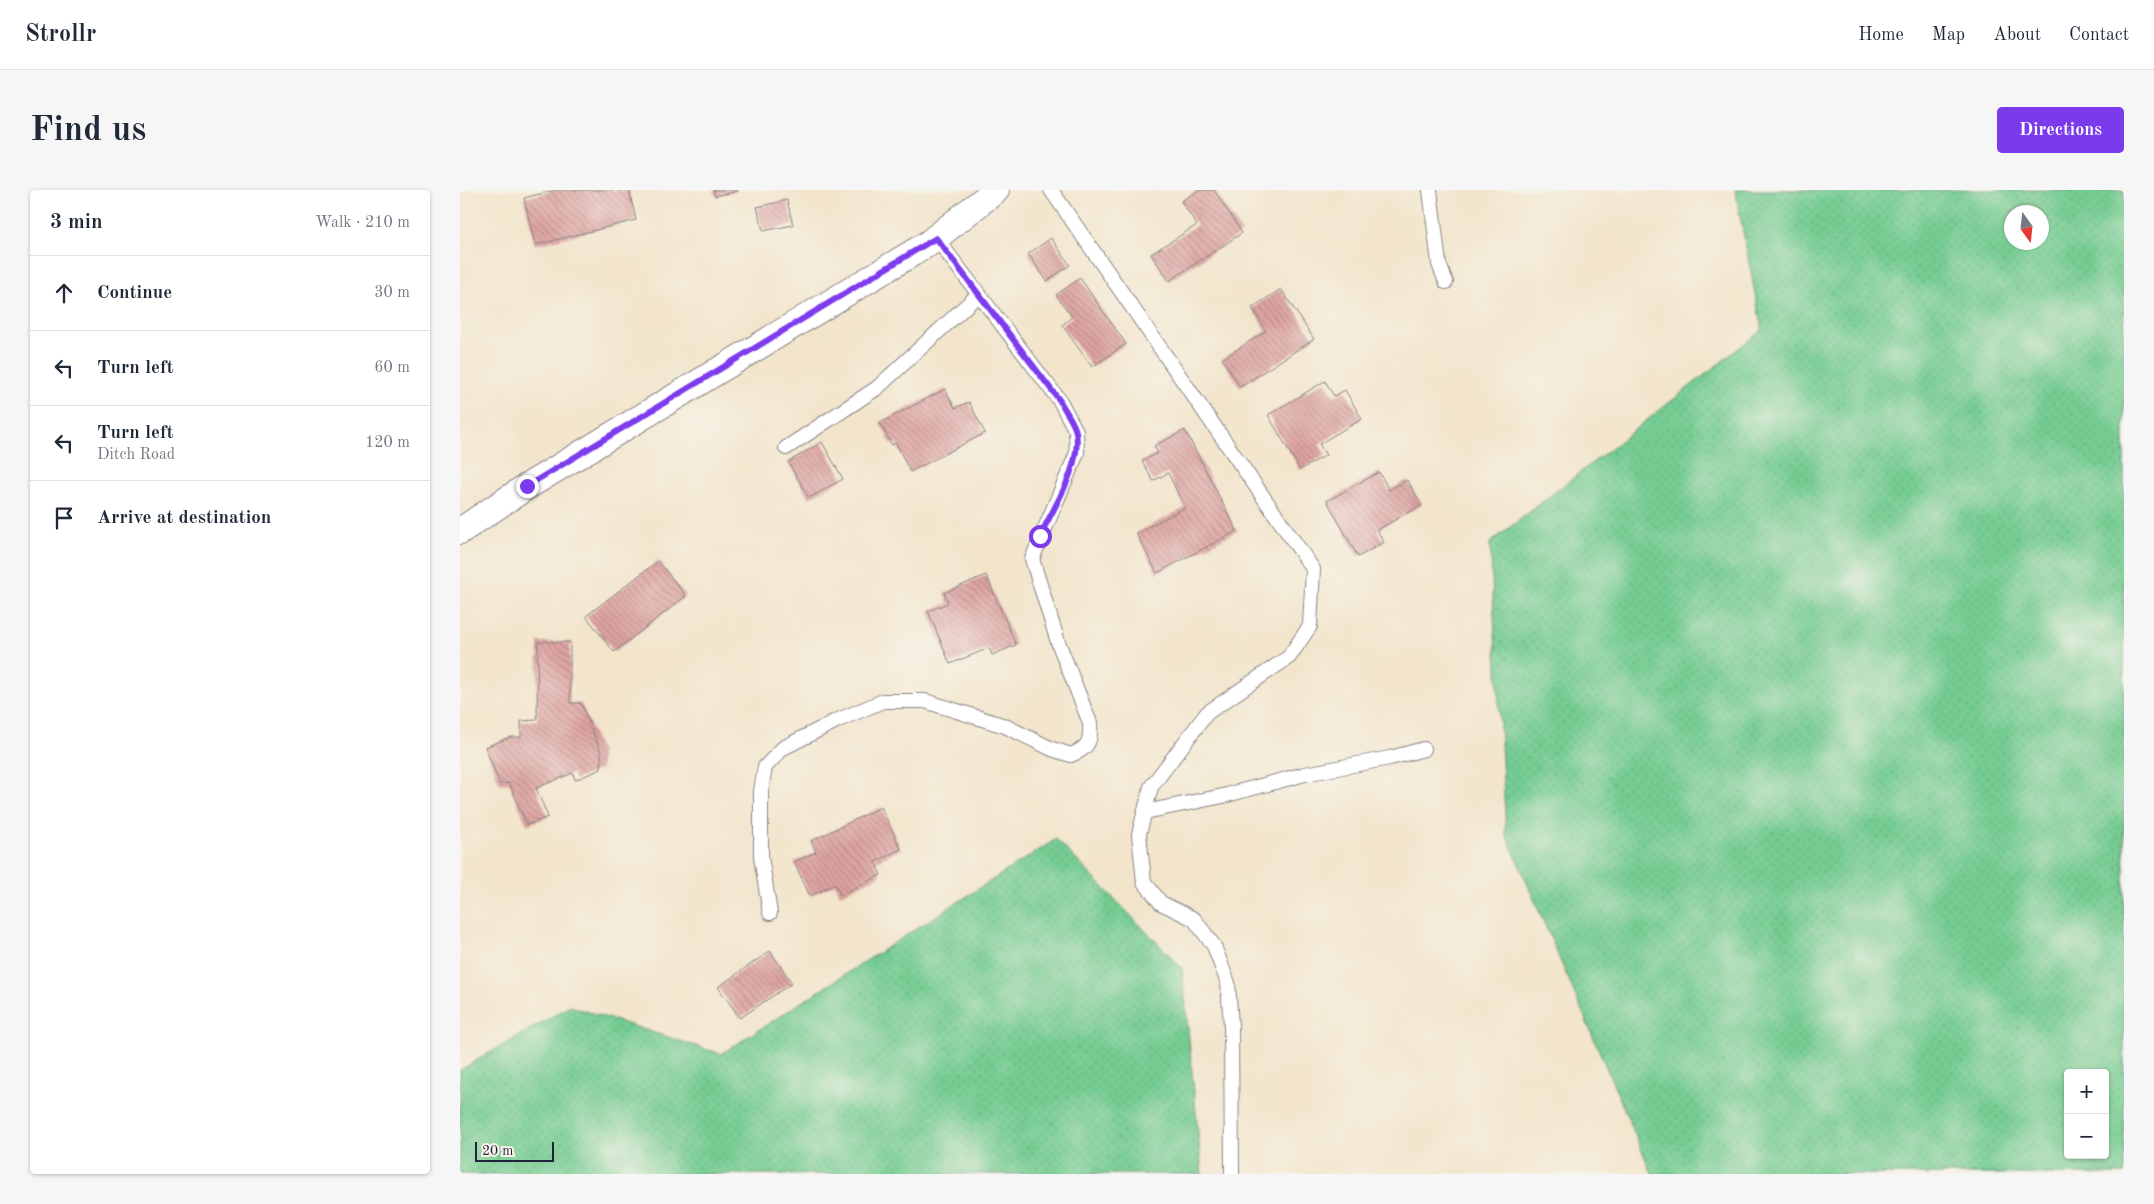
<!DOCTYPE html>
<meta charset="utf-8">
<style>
:root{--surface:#fff;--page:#f6f6f7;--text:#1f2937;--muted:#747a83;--line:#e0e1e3;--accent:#7c3aed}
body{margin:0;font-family:"Old Standard TT",serif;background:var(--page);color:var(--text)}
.controls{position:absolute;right:15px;bottom:15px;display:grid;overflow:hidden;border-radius:5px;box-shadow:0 1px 4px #0004}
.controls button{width:45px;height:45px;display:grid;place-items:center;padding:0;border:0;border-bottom:1px solid var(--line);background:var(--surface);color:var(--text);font:25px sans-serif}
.compass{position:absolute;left:1544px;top:15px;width:45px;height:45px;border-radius:50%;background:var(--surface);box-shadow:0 1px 4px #0004;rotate:165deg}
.scale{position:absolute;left:15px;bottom:12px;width:79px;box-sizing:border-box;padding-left:5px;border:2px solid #22223b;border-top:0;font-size:14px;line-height:18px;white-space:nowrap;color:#22223b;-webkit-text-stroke:4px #f7f3e8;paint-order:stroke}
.stop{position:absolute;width:15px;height:15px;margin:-11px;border:4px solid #7c3aed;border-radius:50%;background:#fff}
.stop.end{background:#7c3aed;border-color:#fff;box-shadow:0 1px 5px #0008}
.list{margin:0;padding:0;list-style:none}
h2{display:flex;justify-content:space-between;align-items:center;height:65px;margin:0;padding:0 20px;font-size:21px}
h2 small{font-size:16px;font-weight:400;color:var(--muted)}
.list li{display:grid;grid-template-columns:32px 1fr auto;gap:15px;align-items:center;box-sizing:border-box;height:75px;padding:0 20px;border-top:1px solid var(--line)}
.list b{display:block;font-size:19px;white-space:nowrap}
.list p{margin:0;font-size:16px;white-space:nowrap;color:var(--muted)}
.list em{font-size:16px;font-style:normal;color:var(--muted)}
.icon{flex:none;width:28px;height:28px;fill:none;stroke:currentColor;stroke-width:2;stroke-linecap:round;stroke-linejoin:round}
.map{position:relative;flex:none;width:1664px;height:984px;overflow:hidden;border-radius:5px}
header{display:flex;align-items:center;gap:30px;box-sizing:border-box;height:70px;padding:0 25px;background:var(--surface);border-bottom:1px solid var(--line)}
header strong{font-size:24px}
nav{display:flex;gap:28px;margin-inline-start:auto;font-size:18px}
.intro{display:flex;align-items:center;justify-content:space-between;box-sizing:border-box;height:120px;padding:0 30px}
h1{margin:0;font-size:35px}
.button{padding:12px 22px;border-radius:5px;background:var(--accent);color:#fff;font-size:18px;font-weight:700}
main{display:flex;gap:30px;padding:0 30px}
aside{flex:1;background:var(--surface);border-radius:5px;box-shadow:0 1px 4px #0004}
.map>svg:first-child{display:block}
.green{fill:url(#green-dots);stroke:#4b7766;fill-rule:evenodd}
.building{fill:url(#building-back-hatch)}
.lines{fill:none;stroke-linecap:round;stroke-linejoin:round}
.lane-casing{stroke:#8a8484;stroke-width:16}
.street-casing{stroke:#8a8484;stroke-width:28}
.lane{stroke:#fff;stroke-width:14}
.street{stroke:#fff;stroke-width:26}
.route{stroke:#7c3aed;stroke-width:6}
</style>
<header>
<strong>Strollr</strong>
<nav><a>Home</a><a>Map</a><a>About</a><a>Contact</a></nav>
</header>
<div class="intro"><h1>Find us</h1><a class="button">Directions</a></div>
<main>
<aside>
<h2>3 min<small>Walk · 210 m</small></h2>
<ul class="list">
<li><svg class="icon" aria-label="ahead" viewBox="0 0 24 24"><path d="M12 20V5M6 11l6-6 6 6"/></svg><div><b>Continue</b></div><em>30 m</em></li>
<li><svg class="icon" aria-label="left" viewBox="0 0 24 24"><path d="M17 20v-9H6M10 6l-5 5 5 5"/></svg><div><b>Turn left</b></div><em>60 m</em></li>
<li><svg class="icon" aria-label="left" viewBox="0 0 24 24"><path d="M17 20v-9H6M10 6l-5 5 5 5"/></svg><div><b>Turn left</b><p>Ditch Road</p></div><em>120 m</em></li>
<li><svg class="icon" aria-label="arrive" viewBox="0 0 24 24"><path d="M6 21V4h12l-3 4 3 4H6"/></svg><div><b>Arrive at destination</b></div></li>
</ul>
</aside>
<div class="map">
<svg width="1664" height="984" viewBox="0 0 1664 984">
<defs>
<pattern id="green-dots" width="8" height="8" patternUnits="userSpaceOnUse" patternTransform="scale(1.25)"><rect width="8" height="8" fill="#74cc92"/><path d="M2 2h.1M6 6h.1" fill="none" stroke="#64af7f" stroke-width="1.8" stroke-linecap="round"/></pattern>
<pattern id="building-back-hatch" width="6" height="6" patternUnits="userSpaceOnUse" patternTransform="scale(1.25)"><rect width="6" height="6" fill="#dea4a2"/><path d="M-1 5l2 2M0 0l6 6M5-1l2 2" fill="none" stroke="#b48585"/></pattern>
</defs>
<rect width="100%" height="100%" fill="#f7f3e8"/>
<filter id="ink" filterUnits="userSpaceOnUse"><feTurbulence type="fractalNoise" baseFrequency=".02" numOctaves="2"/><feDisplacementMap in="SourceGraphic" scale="10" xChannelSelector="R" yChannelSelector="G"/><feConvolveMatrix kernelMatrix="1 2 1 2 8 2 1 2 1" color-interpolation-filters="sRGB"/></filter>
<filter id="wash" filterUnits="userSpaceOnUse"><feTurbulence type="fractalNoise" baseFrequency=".0096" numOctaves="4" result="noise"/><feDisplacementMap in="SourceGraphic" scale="20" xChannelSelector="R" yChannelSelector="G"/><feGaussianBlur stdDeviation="1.12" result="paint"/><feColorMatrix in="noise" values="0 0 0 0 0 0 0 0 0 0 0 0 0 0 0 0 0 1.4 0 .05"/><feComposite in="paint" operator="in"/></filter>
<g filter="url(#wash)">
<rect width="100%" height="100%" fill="#f2e5cc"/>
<!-- green -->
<g class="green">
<path d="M1275 0H1664V984H1192L1046 644 1030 353 1302 140ZM1552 22H1582V52H1552ZM1608 883H1645V965H1608Z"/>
<polygon points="596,649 722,778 742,984 0,984 0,880 110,816 261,864"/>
</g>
<g id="blocks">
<!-- building -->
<g class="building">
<polygon points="96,0 169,0 176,30 75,55 64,8"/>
<polygon points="253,0 277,0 278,1 255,6"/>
<polygon points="739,0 754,0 782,43 709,91 691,64 737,35 721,11"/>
<polygon points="327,10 333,35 303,41 297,17"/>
<polygon points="591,48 610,75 587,91 568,64"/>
<polygon points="620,88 666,154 632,177 602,135 612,127 596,105"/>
<polygon points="821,99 854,149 780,197 762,169 806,141 792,118"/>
<polygon points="865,191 874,206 885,200 902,229 859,254 866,265 840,280 808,225"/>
<polygon points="485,199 495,218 509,212 525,243 450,282 436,253 432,255 420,233"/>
<polygon points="725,240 777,341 697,383 676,343 725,318 708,283 693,291 682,271 698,263 694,256"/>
<polygon points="362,252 383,289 349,308 328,272"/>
<polygon points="919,282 929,300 947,290 962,315 917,340 924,352 898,367 867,311"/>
<polygon points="198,371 226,406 154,462 126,426"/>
<polygon points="526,385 556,455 532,465 529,458 490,474 468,421 488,413 484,403"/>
<polygon points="78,452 110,452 110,513 121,513 141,562 141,579 115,590 113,583 76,598 88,627 67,635 49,593 40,594 25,557 51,547 61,547 61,531 77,530"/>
<polygon points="421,617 441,659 415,672 421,685 380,705 375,694 350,706 334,672 356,662 351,651"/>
<polygon points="310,761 332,793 280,828 258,797"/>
</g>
</g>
</g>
<g filter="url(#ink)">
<use href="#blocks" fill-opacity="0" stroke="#8a8484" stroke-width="1"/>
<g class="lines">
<defs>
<g id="lane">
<polyline points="591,0 853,379 850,436 829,467 747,523 691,597 679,644 684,692 701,713 734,729 754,756 768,793 771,836 772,984"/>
<polyline points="970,0 979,74 986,92"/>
<polyline points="326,258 417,198 519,104"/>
<polyline points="685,622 763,606 845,584 930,568 964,559"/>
<path d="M310 723 301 667V601L305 577 323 558 376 531 423 511H465L545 536 592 559 611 565C629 558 631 551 630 533L598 452 572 369 617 263 616 241 600 211 476 48"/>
</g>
<polyline id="street" points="0,341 63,299 469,53 536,0"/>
</defs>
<!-- lane casing -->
<use href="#lane" class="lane-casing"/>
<!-- street casing -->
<use href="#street" class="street-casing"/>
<!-- lane -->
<use href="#lane" class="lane"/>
<!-- street -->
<use href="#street" class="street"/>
</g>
</g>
<g class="lines" filter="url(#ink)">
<!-- route -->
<path class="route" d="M67 296 476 48 600 211C605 221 614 232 616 242 622 275 594 317 580 346"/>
</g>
</svg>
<div class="controls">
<button>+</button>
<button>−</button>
</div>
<svg class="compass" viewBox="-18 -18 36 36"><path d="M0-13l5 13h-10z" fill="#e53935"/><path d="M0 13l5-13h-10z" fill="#747a83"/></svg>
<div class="scale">20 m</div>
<div class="stop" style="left:580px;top:346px"></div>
<div class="stop end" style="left:67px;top:296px"></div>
</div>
</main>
